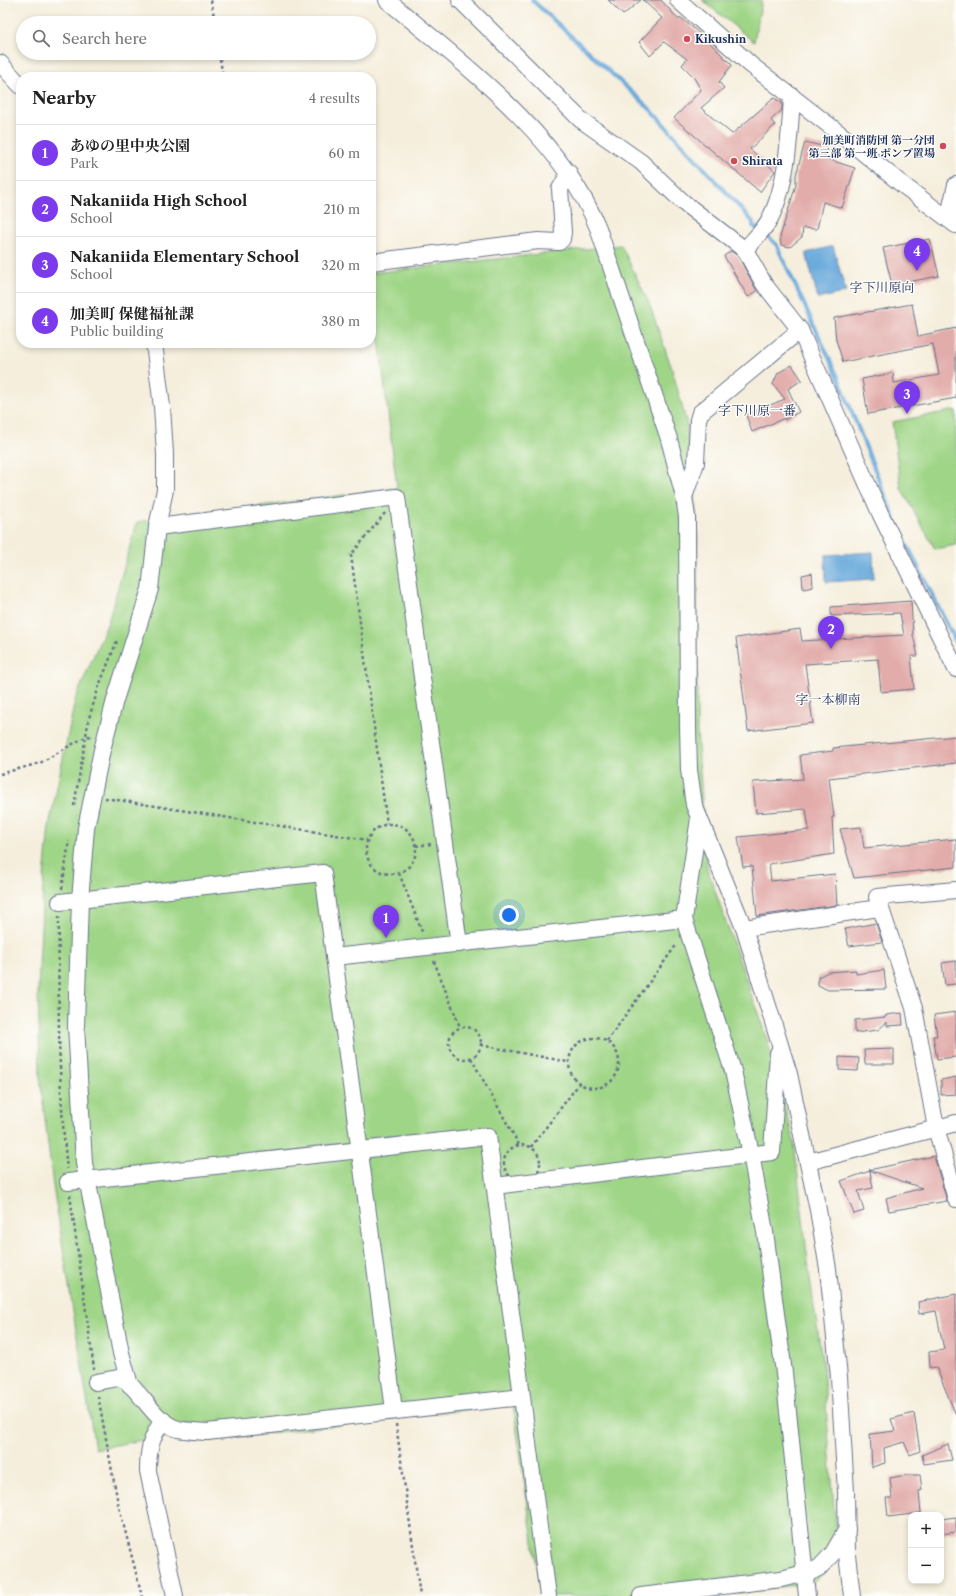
<!DOCTYPE html>
<meta charset="utf-8">
<style>
:root{--surface:#fff;--page:#f6f6f6;--text:#222;--muted:#767676;--line:#e0e0e0;--accent:#7c3aed}
body{margin:0;font-family:"Libre Caslon Text","Noto Serif JP",serif;background:var(--page);color:var(--text)}
.controls{position:absolute;right:12px;bottom:12px;display:grid;overflow:hidden;border-radius:8px;box-shadow:0 2px 6px #0003}
.controls button{width:36px;height:36px;display:grid;place-items:center;padding:0;border:0;border-bottom:1px solid var(--line);background:var(--surface);color:var(--text);font:20px sans-serif}
.you{position:absolute;left:509px;top:915px;width:14px;height:14px;margin:-10px;border:3px solid #fff;border-radius:50%;background:#1a73e8;box-shadow:0 0 0 6px #1a73e833}
.badge{display:grid;place-items:center;width:26px;height:26px;border-radius:50%;background:var(--accent);color:#fff;font-size:13px;font-weight:700}
.pin{position:absolute;translate:-50% -33px;filter:drop-shadow(0 1px 2px #0008)}
.pin::after{content:'';position:absolute;top:21px;width:14px;height:12px;background:inherit;clip-path:polygon(0 0,100% 0,50% 100%)}
.list{margin:0;padding:0;list-style:none}
h2{display:flex;justify-content:space-between;align-items:center;height:52px;margin:0;padding:0 16px;font-size:17px}
h2 small{font-size:13px;font-weight:400;color:var(--muted)}
.list li{display:grid;grid-template-columns:26px 1fr auto;gap:12px;align-items:center;box-sizing:border-box;height:56px;padding:0 16px;border-top:1px solid var(--line)}
.list b{display:block;font-size:15px;white-space:nowrap}
.list p{margin:0;font-size:13px;white-space:nowrap;color:var(--muted)}
.list em{font-size:13px;font-style:normal;color:var(--muted)}
.icon{flex:none;width:22px;height:22px;fill:none;stroke:currentColor;stroke-width:2;stroke-linecap:round;stroke-linejoin:round}
.map{position:relative;flex:none;width:956px;height:1596px;overflow:hidden}
.search{position:absolute;background:var(--surface);box-shadow:0 2px 6px #0003;left:16px;top:16px;width:360px;height:44px;display:flex;align-items:center;gap:10px;box-sizing:border-box;padding:0 14px;border-radius:22px;color:var(--muted);font-size:15px}
.panel{position:absolute;background:var(--surface);box-shadow:0 2px 6px #0003;left:16px;top:72px;width:360px;height:276px;border-radius:16px}
.map>svg:first-child{display:block}
.green{fill:#9fd586;stroke:#5d8272}
.water{fill:#68a9dc;stroke:#426c9d}
.lines{fill:none;stroke-linecap:round;stroke-linejoin:round}
.stream{stroke:#68a9dc;stroke-width:4}
.building{fill:#e2acaa}
.minor-casing{stroke:#67728a;stroke-width:18}
.path{stroke:#67728a;stroke-width:2.5;stroke-dasharray:3 3;stroke-linecap:butt}
.minor{stroke:#fff;stroke-width:16}
.poi-dot{fill:#d1495b;stroke:#fdfcf7;stroke-width:1.5}
.labels{text-anchor:middle;stroke-width:3;stroke-linejoin:round;paint-order:stroke}
.poi-label{font-size:11px;font-weight:bold;fill:#1b2f5e;stroke:#fdfcf7;text-anchor:start}
.quarter-label{font-size:13px;fill:#1b2f5e;stroke:#fdfcf7}
</style>
<div class="map">
<svg width="956" height="1596" viewBox="0 0 956 1596">
<rect width="100%" height="100%" fill="#fdfcf7"/>
<filter id="ink" filterUnits="userSpaceOnUse"><feTurbulence type="fractalNoise" baseFrequency=".025" numOctaves="2"/><feDisplacementMap in="SourceGraphic" scale="8" xChannelSelector="R" yChannelSelector="G"/><feConvolveMatrix kernelMatrix="1 2 1 2 8 2 1 2 1" color-interpolation-filters="sRGB"/></filter>
<filter id="wash" filterUnits="userSpaceOnUse"><feTurbulence type="fractalNoise" baseFrequency=".012" numOctaves="4" result="noise"/><feDisplacementMap in="SourceGraphic" scale="16" xChannelSelector="R" yChannelSelector="G"/><feGaussianBlur stdDeviation="0.9" result="paint"/><feColorMatrix in="noise" values="0 0 0 0 0 0 0 0 0 0 0 0 0 0 0 0 0 1.4 0 .05"/><feComposite in="paint" operator="in"/></filter>
<g filter="url(#wash)">
<rect width="100%" height="100%" fill="#f5eedc"/>
<!-- green -->
<g class="green">
<polygon points="702,0 762,0 754,42"/>
<polygon points="621,245 649,303 672,369 687,424 697,523 697,731 707,868 768,1042 794,1142 810,1279 823,1366 838,1560 813,1583 714,1596 541,1596 513,1404 196,1442 159,1437 95,1449 53,1186 40,1077 38,990 43,887 49,826 75,700 108,622 137,522 397,488 371,273"/>
<polygon points="956,410 956,545 935,549 901,488 892,422"/>
</g>
<!-- water -->
<g class="water">
<polygon points="833,246 846,292 818,299 806,253"/>
<polygon points="873,552 874,579 826,582 825,555"/>
</g>
<g class="lines">
<!-- stream -->
<g class="stream">
<polyline points="532,0 650,109 753,222 753,226 758,229"/>
<polyline points="764,233 776,244 838,377 904,543 908,547 956,642"/>
</g>
</g>
<g id="blocks">
<!-- building -->
<g class="building">
<polygon points="608,0 641,0 623,15"/>
<polygon points="643,0 661,0 679,20 680,17 705,38 732,65 719,82 724,88 701,108 732,134 774,98 782,103 782,110 771,120 775,125 750,149 775,171 760,192 674,118 701,90 693,76 682,65 687,59 664,42 650,56 639,42 662,18"/>
<polygon points="805,142 826,147 824,158 855,168 842,208 823,202 817,229 803,228 802,237 790,247 781,245 780,237 796,185 796,175"/>
<polygon points="930,239 939,276 892,285 883,248"/>
<polygon points="731,251 738,256 757,291 748,297 724,256"/>
<polygon points="912,304 918,336 956,328 956,398 868,414 862,379 893,373 894,383 939,375 933,344 843,362 836,340 834,318"/>
<polygon points="792,365 802,380 788,389 799,412 785,420 785,418 752,432 746,415 785,399 773,384 778,373"/>
<polygon points="812,573 813,587 803,589 802,575"/>
<polygon points="911,601 913,635 918,656 911,656 914,689 881,692 878,659 805,664 813,723 748,731 736,638 800,629 802,641 904,635 900,613 831,616 831,607"/>
<polygon points="956,736 956,763 829,778 834,817 832,817 834,854 769,864 771,881 835,874 837,905 757,916 752,866 743,867 738,837 809,830 806,809 756,813 753,782 803,779 800,755 833,751 833,748"/>
<polygon points="861,827 864,848 956,839 956,867 854,878 840,829"/>
<polygon points="876,923 882,942 849,946 845,929"/>
<polygon points="956,961 956,984 945,985 942,963"/>
<polygon points="856,970 856,974 884,970 886,989 828,990 818,985 818,977 828,972"/>
<polygon points="956,1012 956,1057 937,1059 933,1036 937,1036 934,1015"/>
<polygon points="902,1013 903,1025 887,1026 887,1022 878,1030 855,1033 855,1020 886,1017 886,1015"/>
<polygon points="894,1049 894,1064 865,1064 864,1050"/>
<polygon points="839,1057 859,1058 858,1071 839,1070"/>
<polygon points="956,1077 956,1094 941,1095 941,1080"/>
<polygon points="934,1156 947,1201 889,1211 886,1198 922,1188 869,1170"/>
<polygon points="870,1171 873,1188 858,1191 864,1211 854,1214 841,1181"/>
<polygon points="956,1294 956,1415 936,1367 930,1368 929,1352 944,1350 936,1311 919,1314 918,1302"/>
<polygon points="914,1413 920,1451 910,1455 904,1442 884,1448 885,1463 872,1467 870,1434 895,1431 891,1419"/>
<polygon points="948,1444 952,1460 924,1464 922,1455"/>
<polygon points="906,1475 920,1475 922,1490 919,1491 921,1513 888,1517 886,1498 892,1498 890,1478"/>
<polygon points="956,1517 956,1532 941,1534 941,1519"/>
</g>
</g>
</g>
<g filter="url(#ink)">
<use href="#blocks" fill-opacity="0" stroke="#67728a" stroke-width="1"/>
<g class="lines">
<defs>
<g id="minor">
<path d="M387 0C461 62 562 137 598 228L669 439 684 497 687 517 688 727 689 770 694 805 744 928 789 1074 818 1210 828 1269 839 1377 846 1492 847 1555 852 1596"/>
<polyline points="460,0 581,120 641,162 684,203 745,250 764,284 800,330 880,513 956,669"/>
<polyline points="678,0 751,65 839,133 899,182 956,225"/>
<polyline points="0,63 21,86"/>
<polyline points="948,219 956,185"/>
<path d="M745 250C752 241 762 232 768 222 787 190 790 133 792 96"/>
<polyline points="371,262 538,241 559,242 562,239 563,232 560,189 569,173"/>
<polyline points="684,497 696,463 698,420 700,413 800,330"/>
<polyline points="157,527 397,497 459,944"/>
<polyline points="699,818 684,919 733,1071 751,1154 765,1232 784,1373 807,1596"/>
<polyline points="956,890 877,897 914,1008 936,1128 956,1199"/>
<polyline points="60,902 323,873 394,1410"/>
<polyline points="744,928 879,908"/>
<polyline points="334,957 684,919"/>
<polyline points="808,1162 956,1123"/>
<polyline points="68,1182 488,1136 548,1596"/>
<polyline points="495,1186 772,1152 778,1053"/>
<path d="M96 1382 118 1378 125 1380C143 1394 155 1422 178 1429 187 1431 197 1431 207 1432L522 1397"/>
<polyline points="130,1385 121,1353 84,1163 76,1026 80,900 86,828 102,750 115,700 150,589 157,527 165,490 165,454 162,407 154,343"/>
<path d="M163 1420C151 1438 148 1449 148 1471L175 1596"/>
<polyline points="641,1596 781,1579 813,1571 820,1567 833,1553 847,1529"/>
</g>
</defs>
<!-- minor casing -->
<use href="#minor" class="minor-casing"/>
<!-- path -->
<g class="path">
<polyline points="211,0 215,23"/>
<polyline points="219,53 223,77"/>
<polyline points="385,513 351,555 387,824"/>
<polyline points="0,774 40,763 85,737 91,736"/>
<polyline points="105,798 367,840"/>
<polyline points="74,806 89,718 99,686 117,641"/>
<circle cx="391" cy="849" r="25"/>
<polyline points="416,846 431,844"/>
<polyline points="399,873 423,934"/>
<polyline points="62,889 69,841"/>
<path d="M59 916C58 1000 58 1085 67 1169"/>
<polyline points="434,961 460,1027"/>
<circle cx="465" cy="1043" r="16"/>
<circle cx="594" cy="1063" r="25"/>
<polyline points="607,1041 677,944"/>
<polyline points="481,1045 568,1062"/>
<polyline points="471,1058 519,1145"/>
<circle cx="522" cy="1163" r="18"/>
<polyline points="531,1147 579,1084"/>
<polyline points="70,1195 94,1369"/>
<polyline points="98,1396 118,1503 142,1596"/>
<polyline points="396,1424 420,1596"/>
</g>
<!-- minor -->
<use href="#minor" class="minor"/>
</g>
</g>
<!-- markers -->
<g class="poi-dot">
<circle cx="687" cy="39" r="4"/>
<circle cx="943" cy="146" r="4"/>
<circle cx="734" cy="161" r="4"/>
</g>
<g class="labels">
<!-- poi labels -->
<g class="poi-label">
<text x="695" y="43">Kikushin</text>
<text x="935" y="144" text-anchor="end">加美町消防団 第一分団<tspan x="935" dy="13">第三部 第一班 ポンプ置場</tspan></text>
<text x="742" y="165">Shirata</text>
</g>
<!-- quarter labels -->
<g class="quarter-label">
<text x="882" y="292">字下川原向</text>
<text x="757" y="415">字下川原一番</text>
<text x="828" y="704">字一本柳南</text>
</g>
</g>
</svg>
<div class="controls">
<button>+</button>
<button>−</button>
</div>
<div class="you"></div>
<div class="pin badge" style="left:386px;top:938px">1</div>
<div class="pin badge" style="left:831px;top:649px">2</div>
<div class="pin badge" style="left:907px;top:414px">3</div>
<div class="pin badge" style="left:917px;top:271px">4</div>
<div class="search"><svg class="icon" aria-label="search" viewBox="0 0 24 24"><circle cx="10" cy="10" r="6"/><path d="M15 15l6 6"/></svg>Search here</div>
<section class="panel">
<h2>Nearby<small>4 results</small></h2>
<ul class="list">
<li><span class="badge">1</span><div><b>あゆの里中央公園</b><p>Park</p></div><em>60 m</em></li>
<li><span class="badge">2</span><div><b>Nakaniida High School</b><p>School</p></div><em>210 m</em></li>
<li><span class="badge">3</span><div><b>Nakaniida Elementary School</b><p>School</p></div><em>320 m</em></li>
<li><span class="badge">4</span><div><b>加美町 保健福祉課</b><p>Public building</p></div><em>380 m</em></li>
</ul>
</section>
</div>
